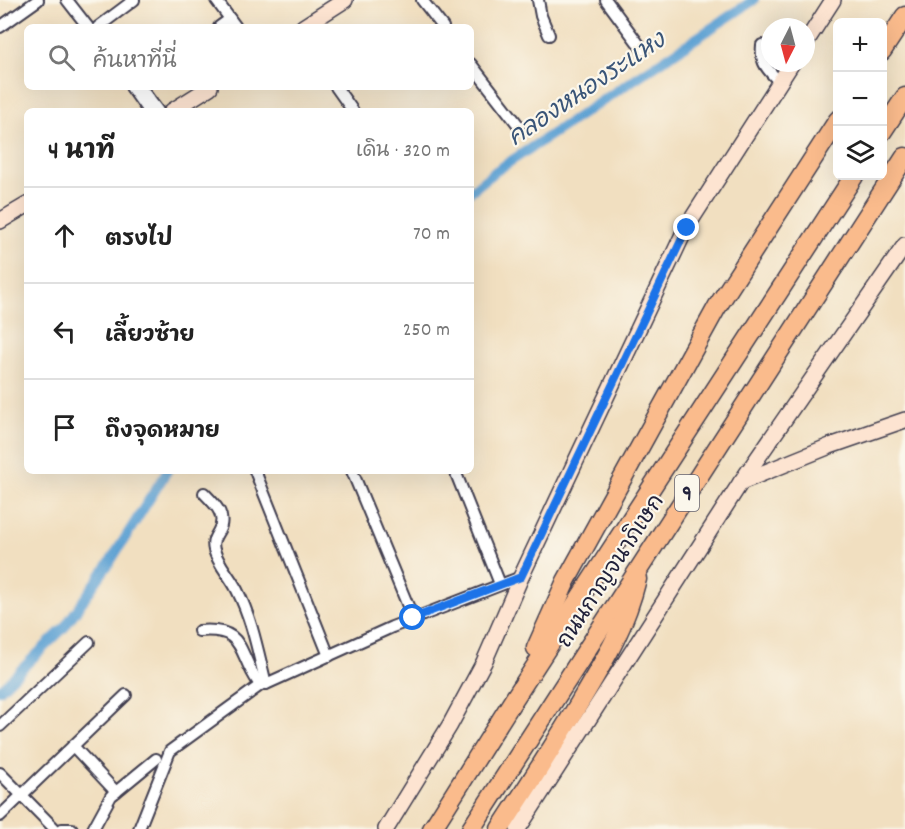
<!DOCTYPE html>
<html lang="th">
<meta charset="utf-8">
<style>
:root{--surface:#fff;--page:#f6f6f6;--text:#222;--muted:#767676;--line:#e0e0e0}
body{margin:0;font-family:Dekko,"Playpen Sans Thai",sans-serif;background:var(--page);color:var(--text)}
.controls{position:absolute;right:18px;top:18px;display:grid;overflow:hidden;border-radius:9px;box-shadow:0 6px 24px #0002}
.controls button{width:54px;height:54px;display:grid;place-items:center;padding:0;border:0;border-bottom:2px solid var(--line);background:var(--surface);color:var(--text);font:30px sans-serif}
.compass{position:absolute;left:761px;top:18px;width:54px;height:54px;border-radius:50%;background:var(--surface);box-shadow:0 6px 24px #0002;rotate:186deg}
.stop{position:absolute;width:18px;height:18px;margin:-14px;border:4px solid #1a73e8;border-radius:50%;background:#fff}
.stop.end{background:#1a73e8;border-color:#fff;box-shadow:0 2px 6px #0008}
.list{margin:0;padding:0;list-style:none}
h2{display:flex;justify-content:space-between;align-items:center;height:78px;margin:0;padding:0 24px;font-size:26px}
h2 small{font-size:20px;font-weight:400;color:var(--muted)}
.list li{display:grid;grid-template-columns:39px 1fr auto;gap:18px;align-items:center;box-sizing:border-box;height:96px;padding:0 24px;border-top:2px solid var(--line)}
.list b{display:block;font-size:22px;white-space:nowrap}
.list em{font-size:20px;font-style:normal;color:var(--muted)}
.icon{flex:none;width:33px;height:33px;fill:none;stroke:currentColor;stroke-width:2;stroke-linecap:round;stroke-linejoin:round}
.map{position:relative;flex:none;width:905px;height:829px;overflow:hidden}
.search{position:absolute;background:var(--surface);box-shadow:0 6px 24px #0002;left:24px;top:24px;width:450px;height:66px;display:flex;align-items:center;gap:15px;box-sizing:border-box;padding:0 21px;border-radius:9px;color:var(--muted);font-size:22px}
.panel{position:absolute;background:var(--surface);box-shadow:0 6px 24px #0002;left:24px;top:108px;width:450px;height:366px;border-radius:9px}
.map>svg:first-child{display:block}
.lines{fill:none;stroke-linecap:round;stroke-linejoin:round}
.canal{stroke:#5fa2d3;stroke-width:10}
.street-casing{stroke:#413e4f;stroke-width:14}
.secondary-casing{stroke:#413e4f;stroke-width:18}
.highway-casing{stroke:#413e4f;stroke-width:21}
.street{stroke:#fff;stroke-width:10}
.secondary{stroke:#fde4d1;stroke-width:15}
.highway{stroke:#fabb8c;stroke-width:18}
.route{stroke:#1a73e8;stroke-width:8}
.labels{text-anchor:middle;stroke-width:4.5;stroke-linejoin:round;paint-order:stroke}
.shield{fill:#fbf7ec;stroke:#636270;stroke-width:1.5}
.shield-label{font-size:21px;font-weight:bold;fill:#22223b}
.street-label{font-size:22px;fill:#22223b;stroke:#fbf7ec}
.water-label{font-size:24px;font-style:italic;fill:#3a5578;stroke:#fbf7ec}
</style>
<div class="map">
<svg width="905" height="829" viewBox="0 0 905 829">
<rect width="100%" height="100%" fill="#fbf7ec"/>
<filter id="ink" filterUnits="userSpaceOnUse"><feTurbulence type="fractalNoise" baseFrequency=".0167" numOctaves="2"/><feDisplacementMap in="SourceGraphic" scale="12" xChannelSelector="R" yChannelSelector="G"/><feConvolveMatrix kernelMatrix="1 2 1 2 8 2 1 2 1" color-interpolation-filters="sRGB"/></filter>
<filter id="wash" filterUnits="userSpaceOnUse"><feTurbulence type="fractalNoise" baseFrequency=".008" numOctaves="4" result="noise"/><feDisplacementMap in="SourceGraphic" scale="24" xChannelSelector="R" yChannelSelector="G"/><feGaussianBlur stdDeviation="1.35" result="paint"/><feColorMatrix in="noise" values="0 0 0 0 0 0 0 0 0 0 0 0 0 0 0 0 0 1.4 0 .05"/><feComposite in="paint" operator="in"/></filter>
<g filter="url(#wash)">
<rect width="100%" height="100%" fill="#f1dfc0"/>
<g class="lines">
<!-- canal -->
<g class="canal">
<polyline points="471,191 496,171 754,0"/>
<polyline points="0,690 64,628 110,562 167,471"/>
</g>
</g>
</g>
<g filter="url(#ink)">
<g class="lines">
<defs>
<g id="street">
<polyline points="67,0 88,27"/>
<polyline points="216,0 236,27"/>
<polyline points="422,0 443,27"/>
<polyline points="538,0 541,16 549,35"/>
<polyline points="606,0 643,50"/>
<polyline points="0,27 38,0"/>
<polyline points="98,27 134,0"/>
<polyline points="219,27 230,19"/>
<path d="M762 45C760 65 768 69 780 83"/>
<polyline points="471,64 519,126"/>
<polyline points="131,87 148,111"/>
<polyline points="140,87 158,111"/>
<polyline points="336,87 353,111"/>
<polyline points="255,471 329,656"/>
<polyline points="352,471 413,618"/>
<polyline points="455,471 500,584"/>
<path d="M204 493C215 504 228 516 218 532 214 539 212 542 214 550 218 564 230 576 237 590 252 619 258 652 266 684L392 627 521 577"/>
<path d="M199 631C246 627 237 652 258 682L266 684"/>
<polyline points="0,726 89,642"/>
<polyline points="73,746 116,792"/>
<polyline points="0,773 55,829"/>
<polyline points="0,816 126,695"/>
<polyline points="62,829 72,829"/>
<polyline points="93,829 111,796 156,759"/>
<polyline points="139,829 170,751 262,684"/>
</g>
<g id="secondary">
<polyline points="303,27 345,0"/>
<polyline points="806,42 833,0"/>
<polyline points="172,111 210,87"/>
<polyline points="0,221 27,205"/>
<polyline points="741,482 830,446 905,420"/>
<polyline points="386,829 450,725 484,662 521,577 686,228 792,63"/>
<polyline points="518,829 741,482 905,245"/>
</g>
<g id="highway">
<polyline points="882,51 905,16"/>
<polyline points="882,132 905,97"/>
<polyline points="536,648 566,581 717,307 838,120"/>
<polyline points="432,829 514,699 854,176"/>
<polyline points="471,829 905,157"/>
<path d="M500 829C528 786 555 744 581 700 606 658 625 627 637 579"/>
</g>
</defs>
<!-- street casing -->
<use href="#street" class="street-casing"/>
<!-- secondary casing -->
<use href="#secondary" class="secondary-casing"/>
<!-- highway casing -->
<use href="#highway" class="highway-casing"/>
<!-- street -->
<use href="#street" class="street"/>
<!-- secondary -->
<use href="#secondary" class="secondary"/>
<!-- highway -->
<use href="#highway" class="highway"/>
</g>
</g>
<g class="lines" filter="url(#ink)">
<!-- route -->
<polyline class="route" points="413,618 521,577 687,228"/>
</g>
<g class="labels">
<!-- shield labels -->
<rect class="shield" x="675" y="475" width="24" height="36" rx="4.5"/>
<g class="shield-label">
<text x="687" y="500">9</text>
</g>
<!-- street labels -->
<g class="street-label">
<text transform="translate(609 570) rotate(-57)" y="8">ถนนกาญจนาภิเษก</text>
</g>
<!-- water labels -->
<g class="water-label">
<text transform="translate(586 88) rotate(-34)" y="8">คลองหนองระแหง</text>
</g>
</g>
</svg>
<div class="controls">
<button>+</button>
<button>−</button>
<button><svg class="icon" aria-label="layers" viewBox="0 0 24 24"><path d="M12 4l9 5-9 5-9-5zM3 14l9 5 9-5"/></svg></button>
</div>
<svg class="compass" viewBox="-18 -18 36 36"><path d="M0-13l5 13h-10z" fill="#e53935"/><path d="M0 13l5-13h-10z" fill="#767676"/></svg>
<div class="stop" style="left:413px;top:618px"></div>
<div class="stop end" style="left:687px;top:228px"></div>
<div class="search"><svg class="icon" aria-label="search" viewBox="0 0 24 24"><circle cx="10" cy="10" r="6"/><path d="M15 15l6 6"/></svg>ค้นหาที่นี่</div>
<section class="panel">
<h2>4 นาที<small>เดิน · 320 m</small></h2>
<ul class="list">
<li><svg class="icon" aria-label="ahead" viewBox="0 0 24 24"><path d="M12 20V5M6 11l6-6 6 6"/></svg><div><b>ตรงไป</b></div><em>70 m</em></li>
<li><svg class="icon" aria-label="left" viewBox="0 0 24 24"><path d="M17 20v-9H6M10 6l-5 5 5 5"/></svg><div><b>เลี้ยวซ้าย</b></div><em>250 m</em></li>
<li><svg class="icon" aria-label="arrive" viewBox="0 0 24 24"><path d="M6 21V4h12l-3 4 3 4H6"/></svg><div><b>ถึงจุดหมาย</b></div></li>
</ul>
</section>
</div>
